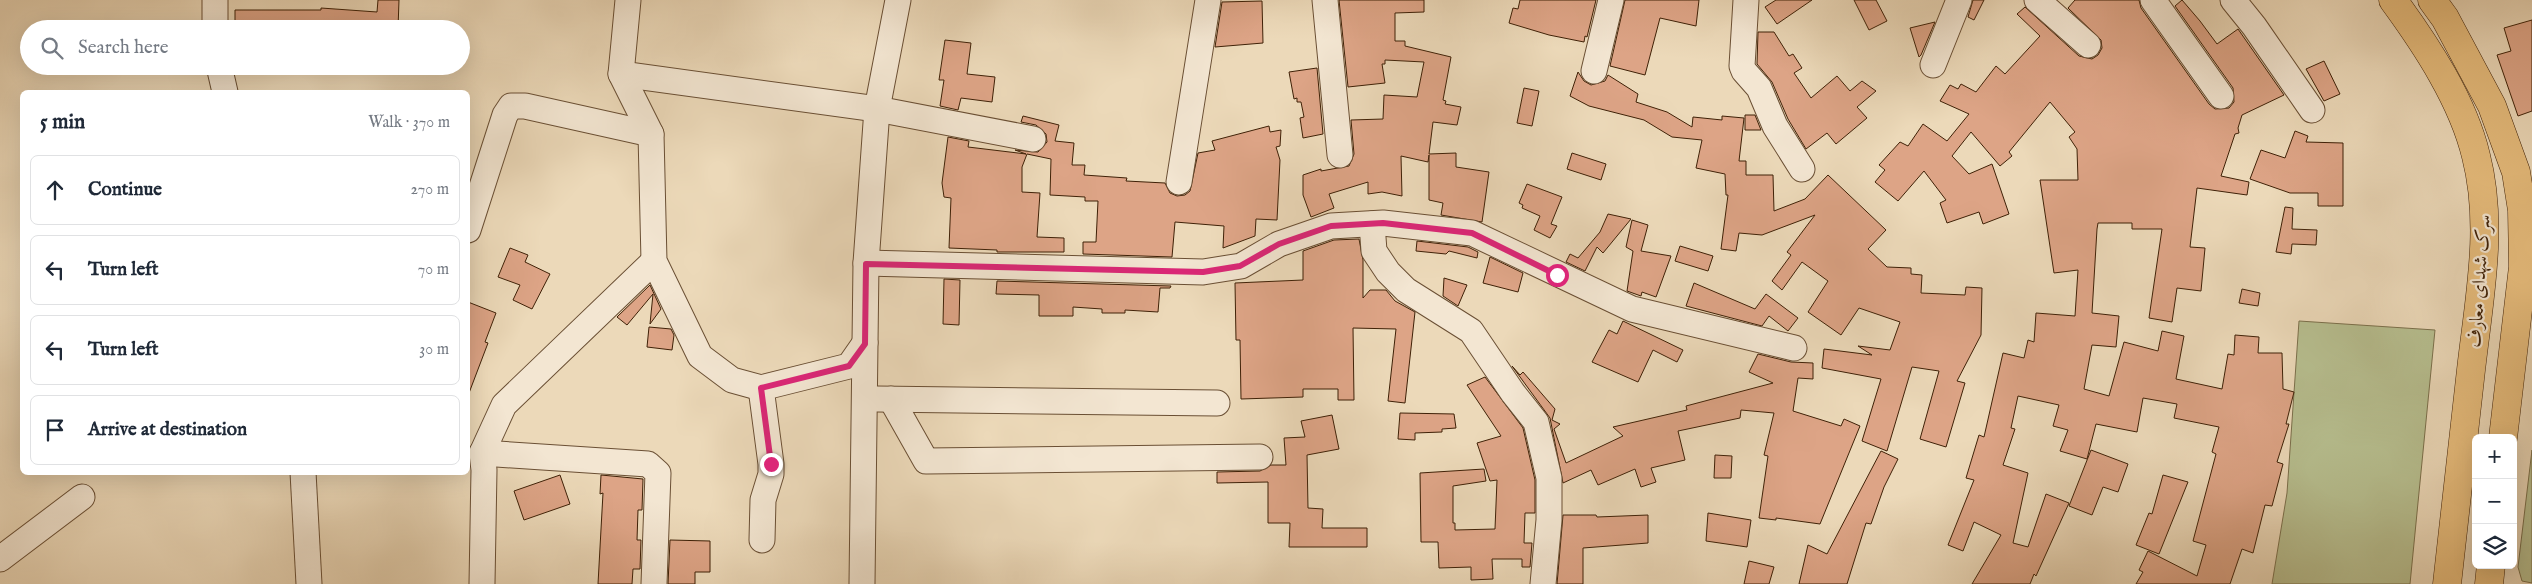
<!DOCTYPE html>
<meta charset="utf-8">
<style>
:root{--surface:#fff;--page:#f2f2f3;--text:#1f2937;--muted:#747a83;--line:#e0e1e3}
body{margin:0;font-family:"IM FELL English",Amiri,serif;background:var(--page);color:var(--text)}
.controls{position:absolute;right:15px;bottom:15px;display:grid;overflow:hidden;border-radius:8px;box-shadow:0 5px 20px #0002}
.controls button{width:45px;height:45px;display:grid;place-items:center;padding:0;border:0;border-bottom:1px solid var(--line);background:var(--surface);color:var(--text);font:25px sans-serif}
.stop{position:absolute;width:15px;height:15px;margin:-11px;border:4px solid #db2777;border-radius:50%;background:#fff}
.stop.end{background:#db2777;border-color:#fff;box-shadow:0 1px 5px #0008}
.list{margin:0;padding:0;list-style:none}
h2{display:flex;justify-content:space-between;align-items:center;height:65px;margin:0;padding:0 20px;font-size:21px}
h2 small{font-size:16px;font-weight:400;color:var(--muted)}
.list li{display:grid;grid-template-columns:32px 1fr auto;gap:15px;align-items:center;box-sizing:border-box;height:70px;margin:0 10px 10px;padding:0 10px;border:1px solid var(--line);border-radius:8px}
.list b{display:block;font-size:19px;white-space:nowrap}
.list em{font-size:16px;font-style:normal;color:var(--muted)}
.icon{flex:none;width:28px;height:28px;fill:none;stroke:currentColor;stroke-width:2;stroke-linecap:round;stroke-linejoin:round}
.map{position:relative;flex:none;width:2532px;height:584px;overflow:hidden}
.search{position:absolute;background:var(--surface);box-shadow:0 5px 20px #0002;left:20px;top:20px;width:450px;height:55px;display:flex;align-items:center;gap:12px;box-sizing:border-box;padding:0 18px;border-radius:28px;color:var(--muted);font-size:19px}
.panel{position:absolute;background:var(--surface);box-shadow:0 5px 20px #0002;left:20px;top:90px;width:450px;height:385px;border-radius:8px}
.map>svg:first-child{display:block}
.green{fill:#b7bf90;stroke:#7b704c}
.building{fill:#dda486;stroke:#3f2107}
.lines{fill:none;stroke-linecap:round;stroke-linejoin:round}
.minor-casing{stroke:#6a4f34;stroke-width:27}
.major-casing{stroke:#3f2107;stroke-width:29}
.minor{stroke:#f3e6d2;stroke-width:25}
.major{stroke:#e6bc7c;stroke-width:28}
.route{stroke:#db2777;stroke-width:6}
.labels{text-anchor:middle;stroke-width:4.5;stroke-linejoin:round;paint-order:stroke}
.street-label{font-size:19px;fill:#3f2107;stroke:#f3e6d2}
</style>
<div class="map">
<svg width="2532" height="584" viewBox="0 0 2532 584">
<rect width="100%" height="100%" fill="#ecd9b9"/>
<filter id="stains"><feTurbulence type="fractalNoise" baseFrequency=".004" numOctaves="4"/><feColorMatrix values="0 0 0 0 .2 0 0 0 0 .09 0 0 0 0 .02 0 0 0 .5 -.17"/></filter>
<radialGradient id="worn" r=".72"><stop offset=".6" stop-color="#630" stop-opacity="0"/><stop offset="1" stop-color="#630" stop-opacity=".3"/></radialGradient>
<!-- green -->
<g class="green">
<polygon points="2299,321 2435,330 2410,584 2272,584 2287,493"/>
<polygon points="2532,450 2532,583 2522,581 2518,567"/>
</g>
<!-- building -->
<g class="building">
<polygon points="378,0 399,0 398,29 235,29 235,10 321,10 321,8 377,12"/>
<polygon points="1339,0 1424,0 1424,12 1395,13 1395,41 1405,41 1405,46 1451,57 1443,100 1446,101 1445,104 1461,107 1457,125 1433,122 1429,154 1456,153 1456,167 1489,172 1482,222 1441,215 1443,203 1429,200 1429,155 1428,162 1401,156 1402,196 1382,192 1368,194 1368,182 1329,194 1334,208 1311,217 1303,195 1303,175 1321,169 1321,171 1349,166 1354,154 1351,120 1383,119 1384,95 1417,97 1424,62 1385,60 1385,64 1382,64 1385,83 1348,87"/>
<polygon points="1520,0 1596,0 1587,37 1585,36 1584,42 1549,35 1509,23 1513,8 1518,9"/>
<polygon points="1625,0 1699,0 1696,26 1660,18 1645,75 1610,66"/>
<polygon points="1776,0 1812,0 1777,24 1765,7"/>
<polygon points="1854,0 1876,0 1887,21 1869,30"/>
<polygon points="1973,0 1984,0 1974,20 1968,17"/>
<polygon points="2075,0 2139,0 2141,8 2209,104 2215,109 2229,108 2234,102 2233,88 2175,6 2182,0 2200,21 2217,44 2238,29 2284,95 2242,115 2238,128 2239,133 2235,134 2221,176 2249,182 2247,195 2197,188 2190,247 2205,248 2201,291 2177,288 2172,322 2149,318 2162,229 2132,229 2132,223 2098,223 2097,229 2092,313 2119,316 2116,347 2092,345 2084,389 2109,396 2124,342 2158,351 2162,331 2184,336 2176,379 2222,389 2228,354 2234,355 2235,335 2259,337 2258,353 2282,353 2283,389 2294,392 2286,424 2289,424 2277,462 2283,464 2272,506 2265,505 2253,553 2242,549 2230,584 2136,584 2143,572 2139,570 2148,551 2197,576 2206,545 2193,541 2216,454 2212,452 2219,427 2174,418 2177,404 2143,398 2137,432 2096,424 2087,459 2060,451 2068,430 2053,426 2059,405 2018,396 2011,428 2015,429 2003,465 2028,473 2013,543 2028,547 2046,494 2069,503 2036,576 2034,574 2030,584 1972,584 2001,535 1974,522 1963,551 1948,545 1974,480 1966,478 1979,435 1984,437 2003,353 2024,358 2028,340 2034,342 2036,313 2075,316 2078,270 2054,273 2040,180 2078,180 2077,149 2069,137 2075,132 2050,102 2009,152 2012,156 2000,166 1971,132 1952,156 1969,174 1992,164 2009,214 1983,224 1979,212 1947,223 1940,203 1946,200 1924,171 1898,201 1875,182 1885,170 1879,165 1900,142 1908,146 1923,124 1947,141 1969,114 1940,101 1950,85 1958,89 1961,84 1976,92 1996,66 2005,74 2040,36 2017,14 2025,7 2079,56 2092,59 2098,55 2102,48 2101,40 2068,8"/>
<polygon points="1262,1 1263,43 1215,47 1222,2"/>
<polygon points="2532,20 2532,111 2518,116 2497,55 2511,51 2504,28"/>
<polygon points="1935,22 1921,55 1919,57 1910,28"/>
<polygon points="1758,32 1774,32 1789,56 1793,54 1802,68 1794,73 1811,98 1837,76 1850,91 1862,81 1876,91 1857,107 1867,118 1836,144 1827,133 1806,149 1788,119 1772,82 1757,64"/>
<polygon points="945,40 971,43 967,74 995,77 992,102 961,98 958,110 940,106 944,80 939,80"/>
<polygon points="2324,61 2340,94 2324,101 2306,69"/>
<polygon points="1317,68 1323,134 1303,138 1300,118 1304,117 1301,102 1297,102 1297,98 1294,99 1289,72"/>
<polygon points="1578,72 1584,81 1591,85 1605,81 1608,75 1638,94 1636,102 1667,112 1692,127 1693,117 1722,120 1722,116 1744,118 1739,161 1746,161 1746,175 1773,175 1774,211 1805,199 1828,175 1886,230 1868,249 1887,267 1911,268 1911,274 1922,275 1921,293 1965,295 1966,287 1982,288 1981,335 1957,381 1965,383 1946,447 1920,439 1939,371 1912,367 1887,451 1862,441 1881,379 1822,368 1824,349 1872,355 1858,346 1890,350 1900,322 1859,308 1841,335 1808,312 1828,281 1802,262 1782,290 1772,281 1791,255 1787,252 1815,215 1762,235 1739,233 1736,251 1721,249 1728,195 1726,195 1725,174 1696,168 1702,140 1672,137 1644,120 1589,106 1570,96"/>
<polygon points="1524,88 1539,91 1532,126 1517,123"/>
<polygon points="1745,115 1755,115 1761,130 1745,130"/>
<polygon points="1023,116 1059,125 1055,141 1074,143 1072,165 1085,165 1084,175 1127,178 1126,181 1165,183 1170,193 1177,196 1185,195 1190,191 1198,153 1215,150 1212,141 1269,126 1270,132 1281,130 1280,146 1276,147 1280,160 1277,220 1256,219 1255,236 1223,248 1224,226 1175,222 1172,257 1083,254 1083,242 1096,242 1098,201 1085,201 1085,197 1050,195 1051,159 1027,154 1022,167 1022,192 1040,193 1037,237 1064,238 1064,252 997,252 997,250 949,248 951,198 944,197 942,183 948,137 969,141 968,147 1026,154 1015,150 1038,152 1047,142 1046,134 1036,125 1021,122"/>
<polygon points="2295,131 2308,136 2306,142 2343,143 2343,206 2318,206 2318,193 2290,193 2250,179 2261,150 2285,158"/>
<polygon points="1572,153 1606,164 1601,180 1567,169"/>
<polygon points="1527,184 1562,197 1551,224 1557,226 1550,238 1534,230 1540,216 1522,208 1523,205 1519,203"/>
<polygon points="2285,207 2293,208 2292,229 2317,230 2316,245 2292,244 2291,254 2276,252"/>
<polygon points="1608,214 1631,219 1603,253 1597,247 1585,271 1566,262 1570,254 1578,258 1600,232"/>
<polygon points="1632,220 1648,225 1641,251 1671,256 1656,297 1642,292 1641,296 1627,291 1633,251 1626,247"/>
<polygon points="1359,239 1363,260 1363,298 1370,290 1386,290 1395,301 1415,312 1405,403 1388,401 1396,329 1353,328 1354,400 1338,400 1338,389 1303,389 1303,397 1241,399 1240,340 1236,340 1235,283 1303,280 1303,251 1334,240"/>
<polygon points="1417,241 1468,247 1478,252 1477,258 1449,251 1446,254 1416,251"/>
<polygon points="1680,246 1713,256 1708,271 1675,261"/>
<polygon points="510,248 528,255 525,262 550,274 532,309 513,300 520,285 498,277"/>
<polygon points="1490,257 1523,273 1518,292 1483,283"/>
<polygon points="1444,278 1467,285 1458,306 1443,296"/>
<polygon points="944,279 960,280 959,325 943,324"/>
<polygon points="997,281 1171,286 1170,288 1160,288 1158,312 1125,310 1125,313 1102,313 1102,309 1073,307 1073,316 1039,316 1039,295 996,294"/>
<polygon points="1694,283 1755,309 1766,294 1798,318 1788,331 1769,316 1762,326 1686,306"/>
<polygon points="650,285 661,309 650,324 653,294 627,325 617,317"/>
<polygon points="2242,289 2260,293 2258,306 2239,303"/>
<polygon points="468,302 496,313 485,342 488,343 469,393"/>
<polygon points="1623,321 1683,350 1677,362 1653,350 1638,382 1592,362 1609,330 1617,334"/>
<polygon points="649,327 671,329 674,335 672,350 647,347"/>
<polygon points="1758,354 1791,362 1813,363 1813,379 1798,378 1793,411 1841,426 1844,419 1860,426 1820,524 1776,518 1776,520 1759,518 1768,456 1764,455 1774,413 1741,410 1740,418 1678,431 1685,460 1651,468 1656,482 1641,487 1635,469 1598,485 1591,470 1563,483 1550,418 1512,366 1520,375 1523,372 1555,409 1552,420 1560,424 1554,429 1566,463 1623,436 1613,427 1687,410 1686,406 1773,383 1749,372"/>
<polygon points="1485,377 1523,428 1535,480 1535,513 1525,513 1524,543 1532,543 1530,567 1522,567 1522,559 1492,559 1493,579 1471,580 1471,567 1439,568 1438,542 1421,542 1420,473 1484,469 1486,481 1453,486 1453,523 1455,523 1455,530 1495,529 1497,480 1490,481 1477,443 1501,436 1467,385"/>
<polygon points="1400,413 1454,414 1456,428 1442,429 1442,432 1415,433 1415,440 1398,439"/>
<polygon points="1332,415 1339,449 1307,455 1308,508 1323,509 1322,528 1367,528 1367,547 1289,547 1290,523 1268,523 1268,482 1217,483 1217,472 1260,471 1271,465 1286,465 1284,438 1305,437 1301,421"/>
<polygon points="2091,450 2128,464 2118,492 2103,487 2092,515 2069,506"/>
<polygon points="1881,451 1898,459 1884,487 1871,524 1866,523 1847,584 1799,584 1808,545 1827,554"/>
<polygon points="1715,455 1732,456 1731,478 1714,478"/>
<polygon points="560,475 570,504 524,520 514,491"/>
<polygon points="601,475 643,479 642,510 638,510 637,540 641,540 640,569 633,569 632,584 598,584 603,493 600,494"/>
<polygon points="2163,475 2188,482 2159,554 2136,545 2149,513 2152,514"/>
<polygon points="1708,513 1751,520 1747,547 1706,541"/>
<polygon points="1563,515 1596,515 1597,517 1648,515 1648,543 1583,548 1583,584 1557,584"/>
<polygon points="670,540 710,541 710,572 695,572 695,584 668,584"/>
<polygon points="1749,561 1774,567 1769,584 1744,584"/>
</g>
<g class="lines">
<defs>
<g id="minor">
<polyline points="628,0 621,74 651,134 654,261 700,356 732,380 761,388 849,366 865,343"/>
<polyline points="1325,0 1340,155"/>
<polyline points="1746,0 1742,66 1744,71 1759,88 1775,126 1802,169"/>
<polyline points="2037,0 2088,45"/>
<polyline points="2153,0 2221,96"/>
<polyline points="2233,0 2254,26 2312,110"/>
<polyline points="215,29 215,0"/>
<polyline points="1933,65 1959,0"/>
<polyline points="219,66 225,92"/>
<polyline points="1594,71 1611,0"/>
<polyline points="621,74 877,109 1033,139"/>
<polyline points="1179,182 1208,0"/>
<polyline points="1372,224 1374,251 1388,272 1406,290 1471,331 1513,393 1536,422 1549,478 1549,520 1543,584"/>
<polyline points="468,230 505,115 511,106 525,106 651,134"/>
<polyline points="866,263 1203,272 1241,266 1279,244 1331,226 1383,223 1472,233 1632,309 1794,348"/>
<polyline points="761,388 771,464 771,474 763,500 762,540"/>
<polyline points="877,399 1217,403"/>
<polyline points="891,399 926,461 1260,457"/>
<polyline points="482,453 648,464 658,473 654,584"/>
<polyline points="303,472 309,584"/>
<polyline points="0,559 82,497"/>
<polyline points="482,584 484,470 482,453 504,405 654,261"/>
<polyline points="862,584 866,263 877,109 898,0"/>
</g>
<g id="major">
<path d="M2393 0C2426 45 2463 101 2476 156 2494 226 2479 299 2471 370 2463 441 2455 513 2447 584"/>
<polyline points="2432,0 2445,18 2492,106 2516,172 2522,210 2523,267 2503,438"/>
<polyline points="2489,584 2491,565"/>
</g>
</defs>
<!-- minor casing -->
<use href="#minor" class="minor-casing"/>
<!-- major casing -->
<use href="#major" class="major-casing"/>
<!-- minor -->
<use href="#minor" class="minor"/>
<!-- major -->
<use href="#major" class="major"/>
</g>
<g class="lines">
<!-- route -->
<polyline class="route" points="771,464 761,388 849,366 865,344 866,264 1203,272 1240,266 1279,244 1331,226 1383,223 1472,233 1557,275"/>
</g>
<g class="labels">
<!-- street labels -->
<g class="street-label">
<text transform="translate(2478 281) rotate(-86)" y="7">سرک شهدای معارف</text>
</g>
</g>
<rect width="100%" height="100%" filter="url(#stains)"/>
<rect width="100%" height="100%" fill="url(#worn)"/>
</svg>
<div class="controls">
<button>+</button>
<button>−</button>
<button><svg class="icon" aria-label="layers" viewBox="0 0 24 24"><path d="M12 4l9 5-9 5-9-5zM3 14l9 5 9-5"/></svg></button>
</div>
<div class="stop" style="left:1557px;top:275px"></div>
<div class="stop end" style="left:771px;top:464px"></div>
<div class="search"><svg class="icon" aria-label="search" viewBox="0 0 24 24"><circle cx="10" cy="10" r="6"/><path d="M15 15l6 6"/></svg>Search here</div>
<section class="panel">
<h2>5 min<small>Walk · 370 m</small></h2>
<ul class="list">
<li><svg class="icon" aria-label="ahead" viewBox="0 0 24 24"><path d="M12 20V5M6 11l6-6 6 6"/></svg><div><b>Continue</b></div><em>270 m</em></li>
<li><svg class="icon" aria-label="left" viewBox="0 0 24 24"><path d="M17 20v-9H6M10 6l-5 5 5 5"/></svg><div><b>Turn left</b></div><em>70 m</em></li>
<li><svg class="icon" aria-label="left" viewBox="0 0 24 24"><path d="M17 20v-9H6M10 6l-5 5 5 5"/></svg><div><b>Turn left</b></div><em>30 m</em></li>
<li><svg class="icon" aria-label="arrive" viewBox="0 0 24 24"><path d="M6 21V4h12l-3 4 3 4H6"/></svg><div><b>Arrive at destination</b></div></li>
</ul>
</section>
</div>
